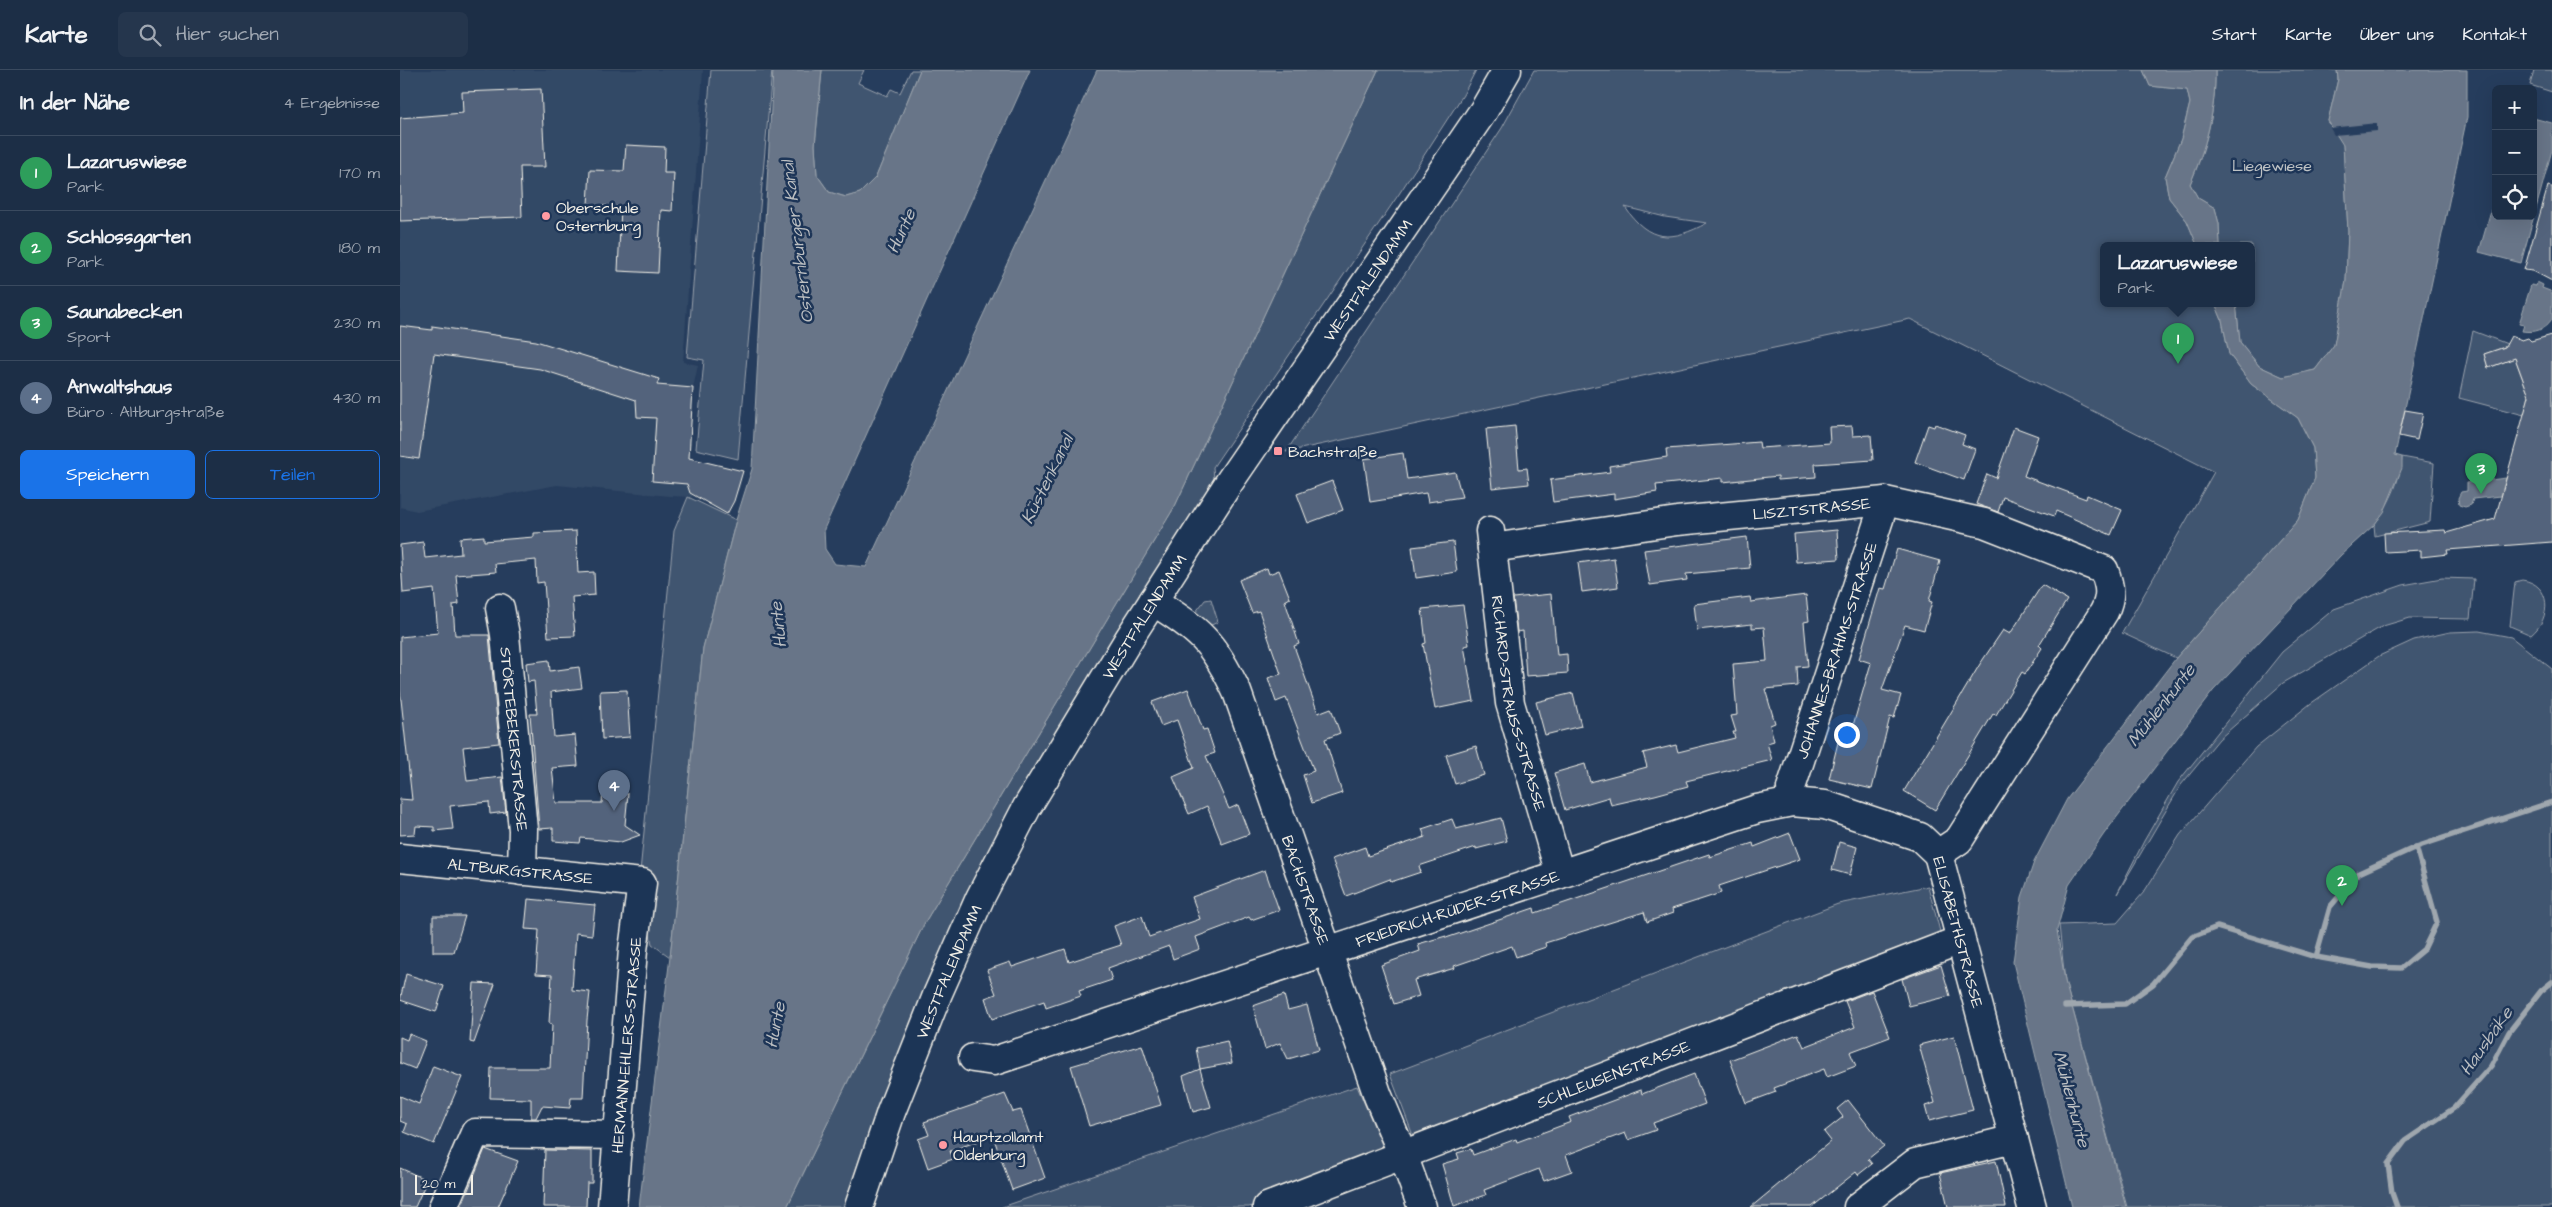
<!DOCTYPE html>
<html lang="de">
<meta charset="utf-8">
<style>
:root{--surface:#1c2e46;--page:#25364d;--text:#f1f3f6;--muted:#a0a8b3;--line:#3a4a5f;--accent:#1a73e8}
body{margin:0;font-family:"Architects Daughter",sans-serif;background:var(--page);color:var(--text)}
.controls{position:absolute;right:15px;top:15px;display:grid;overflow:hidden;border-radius:8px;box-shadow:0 5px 20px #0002}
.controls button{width:45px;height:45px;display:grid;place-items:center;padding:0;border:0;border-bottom:1px solid var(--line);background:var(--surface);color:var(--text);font:25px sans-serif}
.scale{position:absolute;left:15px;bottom:12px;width:58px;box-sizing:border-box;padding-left:5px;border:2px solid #f4f1e8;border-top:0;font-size:14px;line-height:18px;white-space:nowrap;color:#f4f1e8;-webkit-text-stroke:4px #1d3557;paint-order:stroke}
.you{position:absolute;left:1446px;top:664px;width:18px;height:18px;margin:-12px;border:4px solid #fff;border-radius:50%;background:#1a73e8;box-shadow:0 0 0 8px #1a73e833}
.badge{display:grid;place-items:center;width:32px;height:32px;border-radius:50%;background:var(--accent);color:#fff;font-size:16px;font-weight:700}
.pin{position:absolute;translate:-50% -41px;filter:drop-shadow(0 1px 2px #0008)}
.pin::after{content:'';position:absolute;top:26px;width:18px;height:15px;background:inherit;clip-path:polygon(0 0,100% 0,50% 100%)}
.popup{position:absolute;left:1700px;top:172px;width:155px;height:65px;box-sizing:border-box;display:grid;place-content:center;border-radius:8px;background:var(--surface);filter:drop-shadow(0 1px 4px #0005);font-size:16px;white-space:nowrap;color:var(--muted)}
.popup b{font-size:19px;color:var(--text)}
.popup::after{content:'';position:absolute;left:50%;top:100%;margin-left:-10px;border:10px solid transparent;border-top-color:var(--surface)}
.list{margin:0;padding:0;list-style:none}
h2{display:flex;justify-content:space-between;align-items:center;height:65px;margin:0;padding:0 20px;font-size:21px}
h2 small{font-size:16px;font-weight:400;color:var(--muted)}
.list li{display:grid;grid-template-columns:32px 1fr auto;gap:15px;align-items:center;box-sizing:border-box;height:75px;padding:0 20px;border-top:1px solid var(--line)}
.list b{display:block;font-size:19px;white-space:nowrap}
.list p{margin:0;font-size:16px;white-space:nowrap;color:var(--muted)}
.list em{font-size:16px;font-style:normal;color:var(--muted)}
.actions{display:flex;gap:10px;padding:15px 20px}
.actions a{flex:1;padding:11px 0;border:1px solid var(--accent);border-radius:8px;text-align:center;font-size:18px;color:var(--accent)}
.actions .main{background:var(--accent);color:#fff}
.icon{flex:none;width:28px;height:28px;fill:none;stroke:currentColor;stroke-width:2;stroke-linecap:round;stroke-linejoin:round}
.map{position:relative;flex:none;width:2152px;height:1137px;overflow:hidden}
header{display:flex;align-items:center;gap:30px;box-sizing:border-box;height:70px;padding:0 25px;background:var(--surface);border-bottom:1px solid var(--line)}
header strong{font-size:24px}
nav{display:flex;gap:28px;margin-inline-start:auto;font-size:18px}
.search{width:350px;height:45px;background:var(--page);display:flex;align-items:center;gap:12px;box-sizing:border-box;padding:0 18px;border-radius:8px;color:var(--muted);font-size:19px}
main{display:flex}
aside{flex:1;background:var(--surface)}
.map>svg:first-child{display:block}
.built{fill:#334966}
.green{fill:#40546f;stroke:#9aa2ac;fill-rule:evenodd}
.water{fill:#677588;stroke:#9fa7ae}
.pier{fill:#263d5d}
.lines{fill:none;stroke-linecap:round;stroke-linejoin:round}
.stream{stroke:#9fa7ae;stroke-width:5.5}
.building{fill:#52647b;stroke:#f4f1e8}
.minor-casing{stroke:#f4f1e8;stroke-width:31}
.minor{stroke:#1d3557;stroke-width:28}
.poi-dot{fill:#ff9aa2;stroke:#1d3557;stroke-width:2}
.labels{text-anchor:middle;stroke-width:5;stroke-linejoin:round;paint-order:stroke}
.park-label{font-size:16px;fill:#bec2c4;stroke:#1d3557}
.poi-label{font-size:16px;fill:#f4f1e8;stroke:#1d3557;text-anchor:start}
.street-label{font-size:16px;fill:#f4f1e8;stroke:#1d3557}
.water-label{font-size:18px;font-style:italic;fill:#bcbfc2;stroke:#1d3557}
</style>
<header>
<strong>Karte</strong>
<div class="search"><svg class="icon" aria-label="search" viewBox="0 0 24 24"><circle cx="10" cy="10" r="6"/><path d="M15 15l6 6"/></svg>Hier suchen</div>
<nav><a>Start</a><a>Karte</a><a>Über uns</a><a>Kontakt</a></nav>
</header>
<main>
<aside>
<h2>In der Nähe<small>4 Ergebnisse</small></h2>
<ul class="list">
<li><span class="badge" style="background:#2e9e5b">1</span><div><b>Lazaruswiese</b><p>Park</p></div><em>170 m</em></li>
<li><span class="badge" style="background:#2e9e5b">2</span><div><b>Schlossgarten</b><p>Park</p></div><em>180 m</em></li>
<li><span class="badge" style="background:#2e9e5b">3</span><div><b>Saunabecken</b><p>Sport</p></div><em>230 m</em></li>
<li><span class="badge" style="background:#5c6f8a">4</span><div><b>Anwaltshaus</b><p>Büro · Altburgstraße</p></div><em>430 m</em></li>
</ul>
<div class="actions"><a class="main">Speichern</a><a>Teilen</a></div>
</aside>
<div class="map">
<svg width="2152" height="1137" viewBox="0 0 2152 1137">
<rect width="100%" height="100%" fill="#263d5d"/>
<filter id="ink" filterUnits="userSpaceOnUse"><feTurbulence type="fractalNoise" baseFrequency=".02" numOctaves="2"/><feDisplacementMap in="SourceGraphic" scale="10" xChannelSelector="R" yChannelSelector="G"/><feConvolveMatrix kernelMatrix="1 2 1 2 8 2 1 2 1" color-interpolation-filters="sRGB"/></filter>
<g filter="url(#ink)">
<!-- built -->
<polygon class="built" points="0,0 303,0 283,292 298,295 293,318 289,388 343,401 340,417 327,444 293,424 292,427 270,426 157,415 17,441 0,437"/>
<!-- green -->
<g class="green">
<polygon points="311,0 372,0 338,389 296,379 304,290 287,287"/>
<polygon points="422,0 464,0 458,13 487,26 491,19 500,23 511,0 520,0 476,107 460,123 446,127 429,122 417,105 415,75"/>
<polygon points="978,0 1076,0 1063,25 999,124 813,397 814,409 711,573 446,1137 387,1137 525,852 775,436"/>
<path d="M1134 0H1743L1750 16 1787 20 1790 33 1781 69 1765 107 1769 128 1787 151 1797 175H1704V233H1815L1822 250 1829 284 1851 314 1898 348 1913 378 1915 408 1898 450 1776 588 1722 563 1814 402 1510 249 886 382 1102 58ZM1225 137 1265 147 1307 153C1272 172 1249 173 1225 137Z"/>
<path d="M1815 0H1937L1938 9 1928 51 1943 74 1948 161 1946 211 1934 275 1915 300 1883 307 1859 296 1840 272 1836 233H1852V175H1820L1819 154 1815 138 1798 128 1790 114C1806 78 1816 40 1815 0Z"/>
<polygon points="2134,0 2152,0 2152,22 2130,15"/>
<polygon points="2073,261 2110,275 2084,284 2088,298 2115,288 2127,321 2130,322 2124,345 2059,328"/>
<path d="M2002 387 2034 393 2030 452 1975 466 1974 455C1988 437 2001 410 2002 387Z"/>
<polygon points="288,427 336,450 303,578 270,887 252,874 239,812 274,461"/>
<polygon points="2042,508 2074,509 2070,549 2010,548 1983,556 1883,613 1819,669 1781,715 1717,824 1744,771 1778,712 1882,582 1934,539 2003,515"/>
<path d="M2122 510C2152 514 2152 548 2131 565L2110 556 2115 512Z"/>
<polygon points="811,529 818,552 809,556 795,543 805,530"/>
<polygon points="2079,561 2111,567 2152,599 2152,1137 1727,1137 1665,911 1659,855 1717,853 1744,822 1780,765 1856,677 1910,634 1979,586 2014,570 2050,562"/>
<polygon points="1528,816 1542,869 1015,1071 990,1004 1438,834"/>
<polygon points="957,1016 985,1082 849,1137 602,1137"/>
</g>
<!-- water -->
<g class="water">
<polygon points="373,0 422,0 415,75 417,105 429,122 446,127 460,123 476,107 520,0 630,0 424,459 425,479 435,494 466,497 697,0 978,0 775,436 525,852 387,1137 239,1137 270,887 303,578 336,450 352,399"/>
<path d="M1743 0H1815C1816 40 1806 77 1790 114L1798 128 1815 138 1819 154 1820 175H1797L1787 151 1769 128 1765 107 1781 69 1790 33 1787 20 1750 16Z"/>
<polygon points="1937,0 2067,0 2067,47 1995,385 2002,387 2002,398 1984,442 1974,455 1941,485 1813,621 1704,764 1669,815 1657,860 1665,911 1726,1137 1672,1137 1613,892 1622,827 1634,792 1667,729 1776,588 1898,450 1915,408 1913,378 1898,348 1851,314 1829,284 1822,250 1815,233 1836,233 1840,272 1859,296 1883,307 1915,300 1934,275 1946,211 1948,161 1943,75 1928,51 1938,9"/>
<polygon points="2133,48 2152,53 2152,80 2121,193 2079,182 2096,123 2096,146 2133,146"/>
<path d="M2137 212 2143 215 2142 218 2150 221 2152 224V249C2144 260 2136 263 2122 261L2124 255 2119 254 2131 215 2136 216Z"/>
<polygon points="2106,408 2101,426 2073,429 2071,435 2065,437 2059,435 2058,428 2061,422 2067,421 2067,413"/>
</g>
<!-- pier -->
<polygon class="pier" points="1977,53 1977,61 1934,65 1930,58"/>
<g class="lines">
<!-- stream -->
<g class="stream">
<polyline points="1916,887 1972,897 2001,898 2024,879 2037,852 2016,777"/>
<polyline points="1665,936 1725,934 1753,914 1792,867 1817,857 1916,887 1930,837 1959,803 2016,777 2152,732"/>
<polyline points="1997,1137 1992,1123 1988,1094 2005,1071 2054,1038 2091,996 2109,962 2141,921 2152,912"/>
</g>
</g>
<!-- building -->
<g class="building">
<polygon points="141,19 145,97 120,97 122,147 0,151 0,48 63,43 62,22"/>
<polygon points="226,75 265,77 264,103 274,103 272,141 261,140 258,203 218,201 221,137 188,135 190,100 224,101"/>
<polygon points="2148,116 2152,117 2152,211 2133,201 2124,200"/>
<polygon points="0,256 32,260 32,256 136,271 259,309 257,315 293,318 289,388 343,401 334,431 327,444 290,423 287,414 252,411 256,348 237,347 236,330 140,299 34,284 19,389 0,386"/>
<polygon points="2152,265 2152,472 2047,480 2048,484 2021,487 2021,480 1985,482 1984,463 2045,460 2046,463 2095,449 2129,326 2115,288 2088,298 2084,284 2105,277 2111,266 2122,270 2128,268 2131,271"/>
<polygon points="2005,340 2023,343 2017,370 1999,366"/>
<polygon points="1535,354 1565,365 1562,374 1575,379 1564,410 1515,392 1528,355 1534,357"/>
<polygon points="1115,356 1119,399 1127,398 1129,414 1092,418 1086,359"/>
<polygon points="1452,356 1453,366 1471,365 1473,390 1415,394 1416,407 1378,410 1378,406 1323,412 1323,408 1256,415 1257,422 1214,429 1214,424 1153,432 1150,410 1210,402 1209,396 1267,387 1266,379 1359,372 1360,378 1430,373 1429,357"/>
<polygon points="1614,357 1638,366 1624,406 1686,429 1687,425 1722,440 1711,465 1656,441 1654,446 1603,427 1598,442 1576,434 1587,404 1596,408"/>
<polygon points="1003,383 1007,409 1055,402 1062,427 1028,432 1026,423 970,432 964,389"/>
<polygon points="932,411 943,440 908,453 897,424"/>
<polygon points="1437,460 1439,489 1396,492 1394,464"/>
<polygon points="176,461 178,503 194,502 195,525 172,527 175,566 148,567 144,512 137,513 136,490 95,494 96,502 56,505 59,534 53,535 55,565 89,565 99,673 63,677 67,711 102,707 106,742 90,744 89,732 50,736 53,759 34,761 34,757 16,756 15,764 0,765 0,729 12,730 0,620 0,567 38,563 34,519 3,523 0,475 23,472 25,488 61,484 60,468 84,466 84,471 134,467 134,463"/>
<polygon points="1347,467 1350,498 1286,504 1287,510 1250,515 1244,480"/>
<polygon points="1053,472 1057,502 1016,508 1012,477"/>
<polygon points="1497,479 1540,491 1529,531 1532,532 1524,560 1505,555 1482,620 1501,625 1494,648 1490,647 1472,719 1429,709 1442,656 1452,659 1471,593 1459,589 1480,518 1485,519"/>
<polygon points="1214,488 1218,517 1182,522 1178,493"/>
<polygon points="867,498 869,504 879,500 890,528 885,531 899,574 894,576 918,643 931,638 940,663 925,669 942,723 912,733 903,705 914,701 886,628 876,632 868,608 881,604 859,541 852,543 839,510"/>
<polygon points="1642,515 1667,530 1639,575 1642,578 1625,604 1622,602 1596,645 1593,644 1535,740 1504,721 1580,594 1603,560 1610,564"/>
<polygon points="1151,524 1157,585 1167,584 1168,603 1126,606 1123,561 1117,562 1113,528"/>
<polygon points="1406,525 1409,551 1404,552 1408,596 1397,597 1398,616 1365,619 1375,653 1370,655 1374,671 1367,673 1372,690 1286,711 1288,716 1255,725 1211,735 1209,727 1165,740 1154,703 1185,694 1190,712 1247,697 1243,683 1276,675 1278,682 1335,668 1333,662 1336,662 1331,646 1337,645 1333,594 1367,591 1364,557 1352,558 1352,554 1297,560 1294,534 1350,527 1351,532"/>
<polygon points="1063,535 1069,575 1064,576 1074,631 1035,639 1023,574 1026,573 1022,539"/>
<polygon points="149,590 150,601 179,597 182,618 151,622 154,667 175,665 178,696 152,698 156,733 202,733 203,722 228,724 225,755 240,765 221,772 181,768 180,773 153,771 153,758 139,759 130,644 137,644 134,611 128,612 126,593"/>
<polygon points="788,619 803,660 807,659 815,683 806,686 829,739 838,735 849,764 822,774 807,736 789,744 773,707 794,698 777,650 761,656 752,632"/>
<polygon points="227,620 230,667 202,669 200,621"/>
<polygon points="1173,623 1181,656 1145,665 1136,632"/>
<polygon points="1076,676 1084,705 1055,714 1046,685"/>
<polygon points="1101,748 1107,771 1076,779 1076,777 1019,796 1021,802 991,812 990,809 946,826 932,789 965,777 968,786 1025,767 1022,759 1052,749 1056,759"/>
<polygon points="1390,763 1400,789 1319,816 1321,823 1272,839 1273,843 1247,852 1244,842 1145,873 1146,877 1116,887 1112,876 1054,896 1055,898 1014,910 1019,926 994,934 981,895 1020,881 1018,874 1046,866 1046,868 1134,838 1135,843 1309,784 1310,787 1353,773 1354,777"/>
<polygon points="1439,772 1457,777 1450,805 1432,800"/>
<polygon points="865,800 879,840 851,850 849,847 796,867 800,879 773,889 769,876 708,898 712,910 679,921 681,926 646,938 644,931 592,949 585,928 596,924 587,900 610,892 612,897 665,879 669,892 721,875 714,856 742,846 749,867 800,849 792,827"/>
<polygon points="128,829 195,835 192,865 176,863 172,920 190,922 187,950 183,1028 171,1028 170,1038 142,1036 136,1048 131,1048 131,1029 90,1028 91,998 150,998 152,954 149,953 152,905 136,904 139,860 125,859"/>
<polygon points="33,846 65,846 54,882 33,882"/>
<polygon points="1541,895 1550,926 1509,936 1502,909"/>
<polygon points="6,904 44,916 36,942 0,930"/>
<polygon points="74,913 95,914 74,973 70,972"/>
<polygon points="1472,921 1490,967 1450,982 1456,996 1427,1007 1424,999 1374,1018 1376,1022 1346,1033 1330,990 1398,964 1404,977 1455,957 1445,931"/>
<polygon points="884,925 888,940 907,935 919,980 888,989 880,973 865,979 853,936"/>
<polygon points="9,964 26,971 15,999 0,993 0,967 7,970"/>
<polygon points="1554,966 1573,1040 1529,1051 1525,1036 1535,1033 1519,975"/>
<polygon points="827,971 832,993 800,999 796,978"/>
<polygon points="742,975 761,1035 689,1056 671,996"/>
<polygon points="33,996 62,1007 34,1074 4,1062 7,1054 0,1051 0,1026 19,1034"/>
<polygon points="800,999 811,1037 793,1042 783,1006"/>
<polygon points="1294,1004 1305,1034 1253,1053 1256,1060 1228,1070 1225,1063 1166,1085 1172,1101 1144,1111 1139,1099 1084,1120 1086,1125 1054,1136 1042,1094 1059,1089 1057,1083 1071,1079 1073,1085 1116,1069 1117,1072 1171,1052 1169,1047 1241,1020 1242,1024"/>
<polygon points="605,1024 613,1042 621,1040 645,1108 612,1120 593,1066 550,1081 553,1089 528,1098 518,1069 529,1065 524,1052"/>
<polygon points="1448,1030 1484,1076 1468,1089 1472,1094 1458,1105 1456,1102 1412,1137 1351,1137 1431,1071 1424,1062 1443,1047 1437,1039"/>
<polygon points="85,1079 118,1091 98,1137 61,1137"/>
<polygon points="145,1080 192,1081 192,1113 187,1113 186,1137 143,1137"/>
<polygon points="1596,1091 1606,1137 1548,1137 1540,1103"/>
<polygon points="0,1098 27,1110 15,1137 0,1137"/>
</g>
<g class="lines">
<defs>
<g id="minor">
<path id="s1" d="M1090 461 1110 633 1160 804"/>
<path id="s2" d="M1092 478 1277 451 1485 431 1584 453 1704 500C1710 516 1712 526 1704 542L1559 770 1538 784 1632 1137"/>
<path id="s3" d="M753 531C800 561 813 571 837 622L978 1026 1003 1085 1022 1137"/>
<path id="s4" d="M100 538 105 565 123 760 122 801"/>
<path id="s5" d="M1392 732 1391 718 1485 431"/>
<path id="s6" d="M0 788 242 813 233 880 212 1137"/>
<path id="s7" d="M573 988 594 991 1357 739 1392 732 1425 735 1520 767 1538 784"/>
<polyline points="43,1137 75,1063 219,1065"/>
<path id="s8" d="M459 1137 491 1042 538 923 580 828 627 737 730 567 830 411 1084 40 1107 0"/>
<path id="s9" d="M867 1137 1560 870"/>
<polyline points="1458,1137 1515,1093 1614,1069"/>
</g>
</defs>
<!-- minor casing -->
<use href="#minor" class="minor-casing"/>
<!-- minor -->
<use href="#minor" class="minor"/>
</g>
</g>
<!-- markers -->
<g class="poi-dot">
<circle cx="146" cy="146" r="5"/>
<rect x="873" y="376" width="10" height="10" rx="2.5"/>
<circle cx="543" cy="1075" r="5"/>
</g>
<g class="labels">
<!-- park labels -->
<g class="park-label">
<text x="1872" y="101">Liegewiese</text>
</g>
<!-- poi labels -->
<g class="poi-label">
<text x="156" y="143">Oberschule<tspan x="156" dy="18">Osternburg</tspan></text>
<text x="888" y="387">Bachstraße</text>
<text x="553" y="1072">Hauptzollamt<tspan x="553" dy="18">Oldenburg</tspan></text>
</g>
<!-- street labels -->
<g class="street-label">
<text dy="6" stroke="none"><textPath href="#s8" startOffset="1062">WESTFALENDAMM</textPath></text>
<text dy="6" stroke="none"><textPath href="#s2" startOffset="322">LISZTSTRASSE</textPath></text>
<text dy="6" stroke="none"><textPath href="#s8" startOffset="658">WESTFALENDAMM</textPath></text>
<text dy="6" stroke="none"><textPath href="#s5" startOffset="159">JOHANNES-BRAHMS-STRASSE</textPath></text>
<text dy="6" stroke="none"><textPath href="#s1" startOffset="175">RICHARD-STRAUSS-STRASSE</textPath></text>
<text dy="6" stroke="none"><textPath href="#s4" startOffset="132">STÖRTEBEKERSTRASSE</textPath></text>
<text dy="6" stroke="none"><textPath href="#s6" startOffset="121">ALTBURGSTRASSE</textPath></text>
<text dy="6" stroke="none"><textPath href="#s3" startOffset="336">BACHSTRASSE</textPath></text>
<text dy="6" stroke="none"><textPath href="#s7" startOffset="509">FRIEDRICH-RÜDER-STRASSE</textPath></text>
<text dy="6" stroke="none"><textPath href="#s2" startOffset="1046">ELISABETHSTRASSE</textPath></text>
<text dy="6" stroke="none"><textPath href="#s8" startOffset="252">WESTFALENDAMM</textPath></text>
<text transform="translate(226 975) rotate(-85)" y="6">HERMANN-EHLERS-STRASSE</text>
<text dy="6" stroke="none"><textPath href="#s9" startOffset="371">SCHLEUSENSTRASSE</textPath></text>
</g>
<!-- water labels -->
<g class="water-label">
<text transform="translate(501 161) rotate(-66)" y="6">Hunte</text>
<text transform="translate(397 172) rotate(-97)" y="6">Osternburger Kanal</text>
<text transform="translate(647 409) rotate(-64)" y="6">Küstenkanal</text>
<text transform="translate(378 555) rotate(-96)" y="6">Hunte</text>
<text transform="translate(1761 635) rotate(-52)" y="6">Mühlenhunte</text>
<text transform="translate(375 955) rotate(-79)" y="6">Hunte</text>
<text transform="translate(2086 971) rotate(-55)" y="6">Hausbäke</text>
<text transform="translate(1672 1029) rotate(75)" y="6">Mühlenhunte</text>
</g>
</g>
</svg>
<div class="controls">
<button>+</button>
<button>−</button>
<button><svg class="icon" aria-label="locate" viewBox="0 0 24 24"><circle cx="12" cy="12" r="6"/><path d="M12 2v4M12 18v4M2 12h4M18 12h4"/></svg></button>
</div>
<div class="scale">20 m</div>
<div class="you"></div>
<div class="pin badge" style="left:1778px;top:294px;background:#2e9e5b">1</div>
<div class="popup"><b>Lazaruswiese</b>Park</div>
<div class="pin badge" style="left:1942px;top:836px;background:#2e9e5b">2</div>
<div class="pin badge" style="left:2081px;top:424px;background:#2e9e5b">3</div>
<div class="pin badge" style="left:214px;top:741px;background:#5c6f8a">4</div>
</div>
</main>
